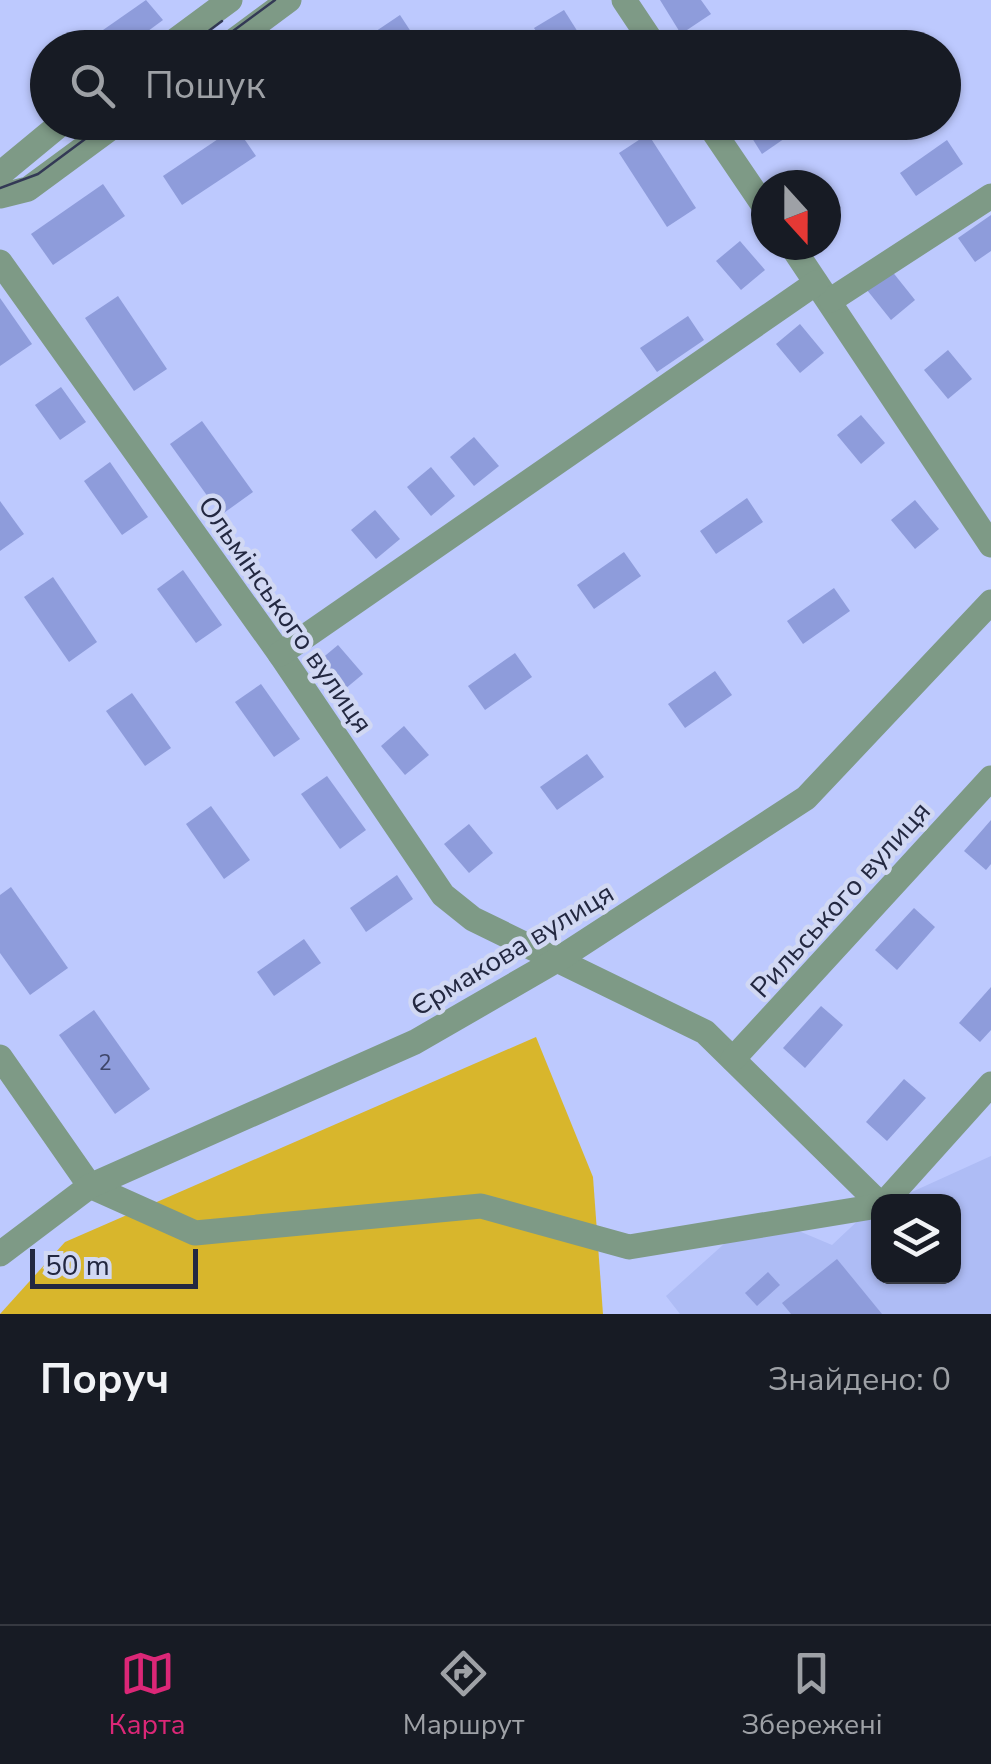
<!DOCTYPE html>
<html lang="uk">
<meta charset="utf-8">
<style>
:root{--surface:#171b24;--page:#242831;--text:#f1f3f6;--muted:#9ea1a6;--line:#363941;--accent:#db2777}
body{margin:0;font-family:"Nunito Sans",sans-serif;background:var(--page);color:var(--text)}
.controls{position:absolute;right:30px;bottom:30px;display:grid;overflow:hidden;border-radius:20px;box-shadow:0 2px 8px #0004}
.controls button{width:90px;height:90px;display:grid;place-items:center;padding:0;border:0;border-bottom:2px solid var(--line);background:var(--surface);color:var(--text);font:50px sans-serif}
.compass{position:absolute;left:751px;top:170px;width:90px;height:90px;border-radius:50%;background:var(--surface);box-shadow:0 2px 8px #0004;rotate:159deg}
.scale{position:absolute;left:30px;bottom:25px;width:168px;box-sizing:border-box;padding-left:10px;border:5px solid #232841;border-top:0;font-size:28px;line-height:35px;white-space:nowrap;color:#232841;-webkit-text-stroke:8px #d1d8f3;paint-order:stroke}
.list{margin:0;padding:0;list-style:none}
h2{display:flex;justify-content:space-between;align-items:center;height:130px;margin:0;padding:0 40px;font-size:42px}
h2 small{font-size:32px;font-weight:400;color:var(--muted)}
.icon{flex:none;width:55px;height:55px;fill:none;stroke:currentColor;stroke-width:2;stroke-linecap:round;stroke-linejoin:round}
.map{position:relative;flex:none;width:991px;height:1314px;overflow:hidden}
.search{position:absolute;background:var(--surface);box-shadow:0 2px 8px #0004;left:30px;right:30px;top:30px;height:110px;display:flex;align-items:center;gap:25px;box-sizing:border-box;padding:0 35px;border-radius:55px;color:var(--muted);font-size:38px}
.sheet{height:310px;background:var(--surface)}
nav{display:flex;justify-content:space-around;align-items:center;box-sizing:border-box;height:140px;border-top:2px solid var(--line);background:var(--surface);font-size:28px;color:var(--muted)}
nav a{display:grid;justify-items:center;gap:5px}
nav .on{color:var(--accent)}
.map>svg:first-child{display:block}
.built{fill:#aebcf5}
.green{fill:#d8b62c}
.building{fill:#8e9cdb}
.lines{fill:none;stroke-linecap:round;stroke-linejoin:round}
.minor{stroke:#7e9a86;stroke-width:25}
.tram{stroke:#333955;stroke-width:2.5}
.labels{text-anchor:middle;stroke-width:9;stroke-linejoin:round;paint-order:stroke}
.number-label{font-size:22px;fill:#3e4568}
.street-label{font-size:28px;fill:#232841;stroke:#d1d8f3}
</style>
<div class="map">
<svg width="991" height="1314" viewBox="0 0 991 1314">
<rect width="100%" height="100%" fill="#bdc9fe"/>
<!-- built -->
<polygon class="built" points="991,1156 991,1314 680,1314 666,1296 734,1235 787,1226 832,1245 865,1214 878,1208 878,1276 954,1276 954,1202 892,1201"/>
<!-- green -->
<polygon class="green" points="536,1037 593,1177 603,1314 0,1314 65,1242"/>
<!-- building -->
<g class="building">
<polygon points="146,0 163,20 125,48 100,48 93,37"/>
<polygon points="660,0 701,0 711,14 681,34"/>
<polygon points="564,10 588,48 547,48 534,28"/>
<polygon points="400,15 419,44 413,48 351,48"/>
<polygon points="742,122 783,122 791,134 762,154"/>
<polygon points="236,127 256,156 182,205 163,176"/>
<polygon points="648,134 696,208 667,227 619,153"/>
<polygon points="947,140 963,164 916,196 900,173"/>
<polygon points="103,184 125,216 53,265 31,234"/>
<polygon points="991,215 991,251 975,262 958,238"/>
<polygon points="740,241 765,270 741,290 716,261"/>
<polygon points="891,270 915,300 891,320 867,290"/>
<polygon points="118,296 167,369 134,391 85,318"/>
<polygon points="0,298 32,344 0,366"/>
<polygon points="688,316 704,340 657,372 640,348"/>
<polygon points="800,324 824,353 800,373 776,344"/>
<polygon points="948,350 972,379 948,399 924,370"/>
<polygon points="61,387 86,422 60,440 35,405"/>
<polygon points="861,415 885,443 861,464 837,435"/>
<polygon points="202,421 253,492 221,515 170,444"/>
<polygon points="474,437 499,466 474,486 450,457"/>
<polygon points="110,462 148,517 122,535 84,481"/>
<polygon points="431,467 455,496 431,516 407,487"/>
<polygon points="747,498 763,522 716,554 700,531"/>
<polygon points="915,500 939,529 915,549 891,520"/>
<polygon points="0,501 24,534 0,551"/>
<polygon points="375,510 400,539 376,559 351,530"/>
<polygon points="624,552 641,576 594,609 577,585"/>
<polygon points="183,570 222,625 196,643 157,589"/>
<polygon points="53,577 97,642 69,662 24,597"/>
<polygon points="834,588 850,611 803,644 787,621"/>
<polygon points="338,645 363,674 339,694 314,665"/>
<polygon points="515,653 532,677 485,710 468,686"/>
<polygon points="715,671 732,695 685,728 668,704"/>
<polygon points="261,684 300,739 274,757 235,702"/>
<polygon points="132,693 171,748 145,766 106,711"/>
<polygon points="404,726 429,755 405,775 381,746"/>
<polygon points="587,754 604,777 557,810 540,787"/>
<polygon points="327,776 366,830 340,849 301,794"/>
<polygon points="211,806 250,860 224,879 186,824"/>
<polygon points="991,820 991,864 986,870 964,851"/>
<polygon points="469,824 493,853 469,873 444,844"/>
<polygon points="397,875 413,899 366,932 350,908"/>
<polygon points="11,887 68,968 30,995 0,953 0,895"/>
<polygon points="914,908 935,927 897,970 875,950"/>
<polygon points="304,939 321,963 274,996 257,972"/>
<polygon points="991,987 991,1030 980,1042 959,1023"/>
<polygon points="821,1006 843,1025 805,1068 783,1048"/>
<polygon points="94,1010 150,1089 115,1114 59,1035"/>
<polygon points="904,1079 926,1098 887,1141 866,1122"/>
<polygon points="837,1259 882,1314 791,1314 782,1303"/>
<polygon points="768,1272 780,1285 757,1306 745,1293"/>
</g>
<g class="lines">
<!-- minor -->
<g class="minor">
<polyline points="624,0 656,48"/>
<polyline points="165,48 230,0"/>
<polyline points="224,48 289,0"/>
<polyline points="707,122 766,209"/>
<polyline points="0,174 63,122"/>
<polyline points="0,196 28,189 119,122"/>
<polyline points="791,245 991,545"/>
<polyline points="0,262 280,654 443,895 473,919 705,1032 878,1202"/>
<polyline points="831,300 991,196"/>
<polyline points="280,654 816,283"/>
<polyline points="0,1057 90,1186 195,1233 481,1206 629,1247 878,1206"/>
<polyline points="733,1059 991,778"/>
<polyline points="885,1202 991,1084"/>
<polyline points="0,1254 90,1186 415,1042 557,960 806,798 991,602"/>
</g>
<!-- tram -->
<g class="tram">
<polyline points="186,48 222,21"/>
<polyline points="210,48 275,0"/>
<polyline points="0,188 38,174 108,122"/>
</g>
</g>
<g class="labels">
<!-- number labels -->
<g class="number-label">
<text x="105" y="1070">2</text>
</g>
<!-- street labels -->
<g class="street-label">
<text transform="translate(286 614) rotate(55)" y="10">Ольмінського вулиця</text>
<text transform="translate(840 899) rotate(-48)" y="10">Рильського вулиця</text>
<text transform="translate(512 949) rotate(-31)" y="10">Єрмакова вулиця</text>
</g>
</g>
</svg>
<div class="controls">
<button><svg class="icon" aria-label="layers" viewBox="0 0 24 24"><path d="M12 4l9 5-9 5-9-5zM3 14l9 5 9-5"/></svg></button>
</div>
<svg class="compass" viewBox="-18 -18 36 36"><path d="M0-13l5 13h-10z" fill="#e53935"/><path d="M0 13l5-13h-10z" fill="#9ea1a6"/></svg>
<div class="scale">50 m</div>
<div class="search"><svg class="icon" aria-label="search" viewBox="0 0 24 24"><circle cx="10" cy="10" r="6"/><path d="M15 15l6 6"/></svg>Пошук</div>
</div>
<section class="sheet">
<h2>Поруч<small>Знайдено: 0</small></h2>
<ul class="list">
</ul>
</section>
<nav>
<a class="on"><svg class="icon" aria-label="map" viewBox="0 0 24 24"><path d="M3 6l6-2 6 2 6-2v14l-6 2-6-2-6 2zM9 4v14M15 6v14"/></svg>Карта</a>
<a><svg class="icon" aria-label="directions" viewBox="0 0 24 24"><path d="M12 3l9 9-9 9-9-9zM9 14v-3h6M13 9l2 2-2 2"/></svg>Маршрут</a>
<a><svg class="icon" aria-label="saved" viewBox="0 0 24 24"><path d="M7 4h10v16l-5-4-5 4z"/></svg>Збережені</a>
</nav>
